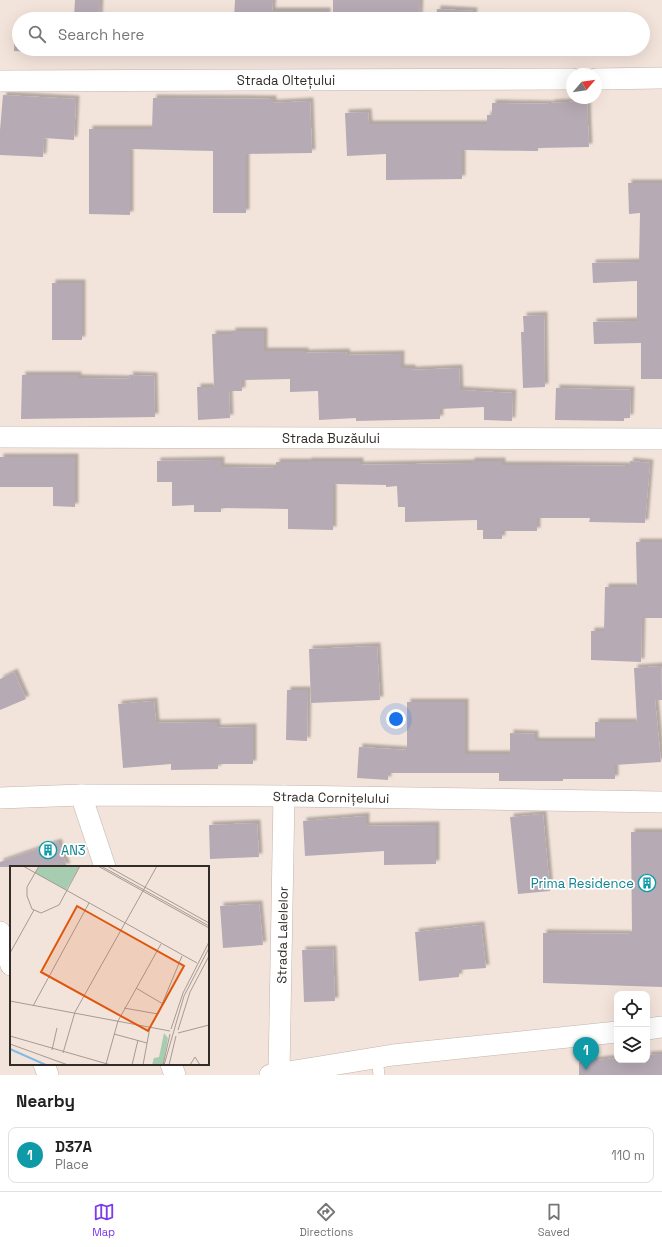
<!DOCTYPE html>
<meta charset="utf-8">
<style>
:root{--surface:#fff;--page:#f2f2f2;--text:#222;--muted:#767676;--line:#e0e0e0;--accent:#7c3aed}
body{margin:0;font-family:"Space Grotesk",sans-serif;background:var(--page);color:var(--text)}
.controls{position:absolute;right:12px;bottom:12px;display:grid;overflow:hidden;border-radius:8px;box-shadow:0 4px 16px #0002}
.controls button{width:36px;height:36px;display:grid;place-items:center;padding:0;border:0;border-bottom:1px solid var(--line);background:var(--surface);color:var(--text);font:20px sans-serif}
.compass{position:absolute;left:566px;top:68px;width:36px;height:36px;border-radius:50%;background:var(--surface);box-shadow:0 4px 16px #0002;rotate:61deg}
.you{position:absolute;left:396px;top:719px;width:14px;height:14px;margin:-10px;border:3px solid #fff;border-radius:50%;background:#1a73e8;box-shadow:0 0 0 6px #1a73e833}
.badge{display:grid;place-items:center;width:26px;height:26px;border-radius:50%;background:var(--accent);color:#fff;font-size:13px;font-weight:700}
.pin{position:absolute;translate:-50% -33px;filter:drop-shadow(0 1px 2px #0008)}
.pin::after{content:'';position:absolute;top:21px;width:14px;height:12px;background:inherit;clip-path:polygon(0 0,100% 0,50% 100%)}
.list{margin:0;padding:0;list-style:none}
h2{display:flex;justify-content:space-between;align-items:center;height:52px;margin:0;padding:0 16px;font-size:17px}
h2 small{font-size:13px;font-weight:400;color:var(--muted)}
.list li{display:grid;grid-template-columns:26px 1fr auto;gap:12px;align-items:center;box-sizing:border-box;height:56px;margin:0 8px 8px;padding:0 8px;border:1px solid var(--line);border-radius:8px}
.list b{display:block;font-size:15px;white-space:nowrap}
.list p{margin:0;font-size:13px;white-space:nowrap;color:var(--muted)}
.list em{font-size:13px;font-style:normal;color:var(--muted)}
.icon{flex:none;width:22px;height:22px;fill:none;stroke:currentColor;stroke-width:2;stroke-linecap:round;stroke-linejoin:round}
.map{position:relative;flex:none;width:662px;height:1075px;overflow:hidden}
.search{position:absolute;background:var(--surface);box-shadow:0 4px 16px #0002;left:12px;right:12px;top:12px;height:44px;display:flex;align-items:center;gap:10px;box-sizing:border-box;padding:0 14px;border-radius:22px;color:var(--muted);font-size:15px}
.sheet{height:116px;background:var(--surface)}
nav{display:flex;justify-content:space-around;align-items:center;box-sizing:border-box;height:56px;border-top:1px solid var(--line);background:var(--surface);font-size:11px;color:var(--muted)}
nav a{display:grid;justify-items:center;gap:2px}
nav .on{color:var(--accent)}
.map>svg:first-child{display:block}
.building{fill:#b6aab5;filter:url(#shadow)}
.lines{fill:none;stroke-linecap:round;stroke-linejoin:round}
.lane-casing{stroke:#c3b4ac;stroke-width:12}
.street-casing{stroke:#c3b4ac;stroke-width:22}
.lane{stroke:#fff;stroke-width:11}
.street{stroke:#fff;stroke-width:21}
.labels{text-anchor:middle;stroke-width:3.5;stroke-linejoin:round;paint-order:stroke}
.street-label{font-size:13px;fill:#322c29;stroke:#fff}
.culture-label{font-size:13px;fill:#0d838f;stroke:#fff;text-anchor:start}
.inset-river{fill:none;stroke:#83bbe4;stroke-width:2}
.inset-road{fill:none;stroke:#a69a94;stroke-width:1}
.view{fill:#df570d;fill-opacity:0.15;stroke:#df570d;stroke-width:2}
.inset-edge{fill:none;stroke:#322c29;stroke-width:2}
</style>
<div class="map">
<svg width="662" height="1075" viewBox="0 0 662 1075">
<defs>
<filter id="shadow"><feDropShadow dx="3.5" dy="-3.5" stdDeviation="1" flood-color="#0004"/></filter>
</defs>
<rect width="100%" height="100%" fill="#f3e4db"/>
<!-- building -->
<g class="building">
<polygon points="75,0 100,0 99,19 35,19 35,18 74,18"/>
<polygon points="235,0 273,0 272,11 327,11 327,19 217,19 234,19"/>
<polygon points="333,0 420,0 419,19 333,19"/>
<polygon points="437,9 474,11 473,19 436,19"/>
<polygon points="15,33 19,33 19,49 98,49 98,54 14,51"/>
<polygon points="216,49 309,49 309,53 270,54 215,52"/>
<polygon points="435,49 472,49 472,54 435,52"/>
<polygon points="3,95 76,99 74,140 44,138 43,157 0,155 0,130"/>
<polygon points="153,98 273,99 273,103 310,101 312,153 246,154 246,213 213,213 213,151 130,149 130,215 89,214 89,129 152,129"/>
<polygon points="587,101 589,147 538,148 538,151 462,150 462,179 386,180 386,154 347,156 345,113 368,112 369,124 487,124 487,115 492,115 492,103 551,104 551,103"/>
<polygon points="628,183 662,183 662,379 641,379 641,343 594,344 593,322 637,321 637,281 593,283 592,263 639,262 640,213 629,214"/>
<rect x="52" y="283" width="30" height="57"/>
<polygon points="544,315 545,387 523,388 521,332 524,332 523,316"/>
<polygon points="232,331 264,331 264,351 305,351 305,353 346,352 347,355 401,354 401,368 412,368 412,370 459,368 460,390 513,393 512,421 484,420 484,407 440,409 440,419 356,421 356,418 319,420 318,391 290,392 290,379 242,380 242,391 229,391 230,418 198,420 197,387 214,387 212,334 232,334"/>
<polygon points="22,375 78,375 78,378 130,379 129,375 154,376 155,417 21,419"/>
<polygon points="556,388 631,390 630,418 624,418 624,421 555,420"/>
<polygon points="0,457 75,457 75,507 53,506 53,487 0,487"/>
<polygon points="221,460 221,467 276,468 276,462 308,462 308,461 360,461 360,465 471,463 471,461 502,461 502,465 538,465 629,466 630,461 650,463 645,523 589,522 590,518 537,518 537,531 502,531 502,539 483,539 483,530 477,530 477,520 405,522 405,507 398,507 397,486 386,487 386,485 333,484 333,530 288,529 288,509 221,508 221,512 194,512 194,505 172,506 172,482 157,482 157,461"/>
<polygon points="636,542 662,542 662,618 642,618 641,662 591,660 591,631 604,631 605,587 637,587"/>
<polygon points="377,646 380,700 311,703 309,649"/>
<polygon points="661,666 662,700 655,700 661,762 615,765 615,779 563,779 563,781 499,781 499,773 388,773 388,780 357,778 359,747 407,750 407,702 465,702 465,754 510,754 510,733 535,734 535,741 595,741 595,722 637,722 634,668"/>
<polygon points="14,672 26,699 0,710 0,679"/>
<polygon points="287,690 308,690 307,741 286,740"/>
<polygon points="154,701 156,723 217,722 217,728 253,727 253,764 218,764 218,769 171,770 171,764 123,768 118,704"/>
<polygon points="543,814 550,891 518,894 510,817"/>
<polygon points="366,816 366,826 436,825 436,864 384,865 384,851 305,856 303,821"/>
<polygon points="257,823 259,857 210,859 209,825"/>
<polygon points="631,832 662,832 662,987 543,983 543,933 632,934"/>
<polygon points="58,842 67,867 0,867 0,862"/>
<polygon points="259,904 263,945 223,948 220,906"/>
<polygon points="481,925 486,968 459,970 459,977 419,981 415,932"/>
<polygon points="333,949 335,1001 304,1002 302,950"/>
<polygon points="662,1054 662,1075 579,1075 579,1062 617,1058 617,1060 647,1060 647,1055"/>
</g>
<g class="lines">
<defs>
<polyline id="lane" points="377,1058 379,1075"/>
<g id="street">
<polyline points="596,79 662,78"/>
<polyline points="0,81 572,79"/>
<polyline points="0,437 662,439"/>
<polyline points="81,795 105,867"/>
<polyline points="0,798 81,795 284,796 662,802"/>
<polyline points="0,932 11,965"/>
<polyline points="647,1029 662,1027"/>
<polyline points="44,1064 48,1075"/>
<polyline points="171,1064 175,1075"/>
<polyline points="279,1073 284,796"/>
<polyline points="270,1075 393,1055 617,1032"/>
</g>
</defs>
<!-- lane casing -->
<use href="#lane" class="lane-casing"/>
<!-- street casing -->
<use href="#street" class="street-casing"/>
<!-- lane -->
<use href="#lane" class="lane"/>
<!-- street -->
<use href="#street" class="street"/>
</g>
<!-- icons -->
<defs>
<symbol id="building-ring" viewBox="-11 -11 22 22"><circle r="9.5" fill="#fff" stroke="#0f9aa8" stroke-width="1.5"/><path d="M-4-6H4V6H1V3H-1V6H-4ZM-2.5-4.3h1.7v1.8h-1.7ZM.8-4.3h1.7v1.8H.8ZM-2.5-1h1.7V.8h-1.7ZM.8-1h1.7V.8H.8Z" fill="#0f9aa8"/></symbol>
</defs>
<g fill-rule="evenodd">
<use href="#building-ring" x="38" y="840" width="20" height="20"/>
<use href="#building-ring" x="637" y="873" width="20" height="20"/>
</g>
<g class="labels">
<!-- street labels -->
<g class="street-label">
<text x="286" y="85">Strada Oltețului</text>
<text x="331" y="443">Strada Buzăului</text>
<text transform="translate(331 797) rotate(1)" y="5">Strada Cornițelului</text>
<text transform="translate(282 935) rotate(-89)" y="5">Strada Lalelelor</text>
</g>
<!-- culture labels -->
<g class="culture-label">
<text x="61" y="855">AN3</text>
<text x="634" y="888" text-anchor="end">Prima Residence</text>
</g>
</g>
<!-- overview -->
<g transform="translate(10 866)">
<rect width="199" height="199" fill="#f3e4db"/>
<path d="M29 0H70L56 24 25 7ZM154 167 158 172 153 199H142L144 192 149 191Z" fill="#a7cdb0"/>
<path class="inset-river" d="M0 183 36 199"/>
<path class="inset-road" d="M13 0 187 97M29 0 17 21V30L22 43 31 47 49 39 70 0M88 0 199 62M91 0 199 60M97 0 199 57M0 87 24 44M126 122 153 138M0 135 160 165M23 140 79 37M114 142 148 148 172 90M161 163 173 127 199 76M168 164 180 126 199 90M168 167 199 159M104 168 137 177M0 170 101 199M0 178 58 199M42 184 47 162M53 187 65 146 147 0M96 198 108 155 151 78M122 199 128 174M133 199 140 161M153 199 160 168M154 199 174 130 199 82M159 199 166 170M180 199 185 191 190 199"/>
<path class="view" d="M67 40 174 100 138 165 31 106Z"/>
<rect width="199" height="199" class="inset-edge"/>
</g>
</svg>
<div class="controls">
<button><svg class="icon" aria-label="locate" viewBox="0 0 24 24"><circle cx="12" cy="12" r="6"/><path d="M12 2v4M12 18v4M2 12h4M18 12h4"/></svg></button>
<button><svg class="icon" aria-label="layers" viewBox="0 0 24 24"><path d="M12 4l9 5-9 5-9-5zM3 14l9 5 9-5"/></svg></button>
</div>
<svg class="compass" viewBox="-18 -18 36 36"><path d="M0-13l5 13h-10z" fill="#e53935"/><path d="M0 13l5-13h-10z" fill="#767676"/></svg>
<div class="you"></div>
<div class="pin badge" style="left:586px;top:1070px;background:#0f9aa8">1</div>
<div class="search"><svg class="icon" aria-label="search" viewBox="0 0 24 24"><circle cx="10" cy="10" r="6"/><path d="M15 15l6 6"/></svg>Search here</div>
</div>
<section class="sheet">
<h2>Nearby<small></small></h2>
<ul class="list">
<li><span class="badge" style="background:#0f9aa8">1</span><div><b>D37A</b><p>Place</p></div><em>110 m</em></li>
</ul>
</section>
<nav>
<a class="on"><svg class="icon" aria-label="map" viewBox="0 0 24 24"><path d="M3 6l6-2 6 2 6-2v14l-6 2-6-2-6 2zM9 4v14M15 6v14"/></svg>Map</a>
<a><svg class="icon" aria-label="directions" viewBox="0 0 24 24"><path d="M12 3l9 9-9 9-9-9zM9 14v-3h6M13 9l2 2-2 2"/></svg>Directions</a>
<a><svg class="icon" aria-label="saved" viewBox="0 0 24 24"><path d="M7 4h10v16l-5-4-5 4z"/></svg>Saved</a>
</nav>
